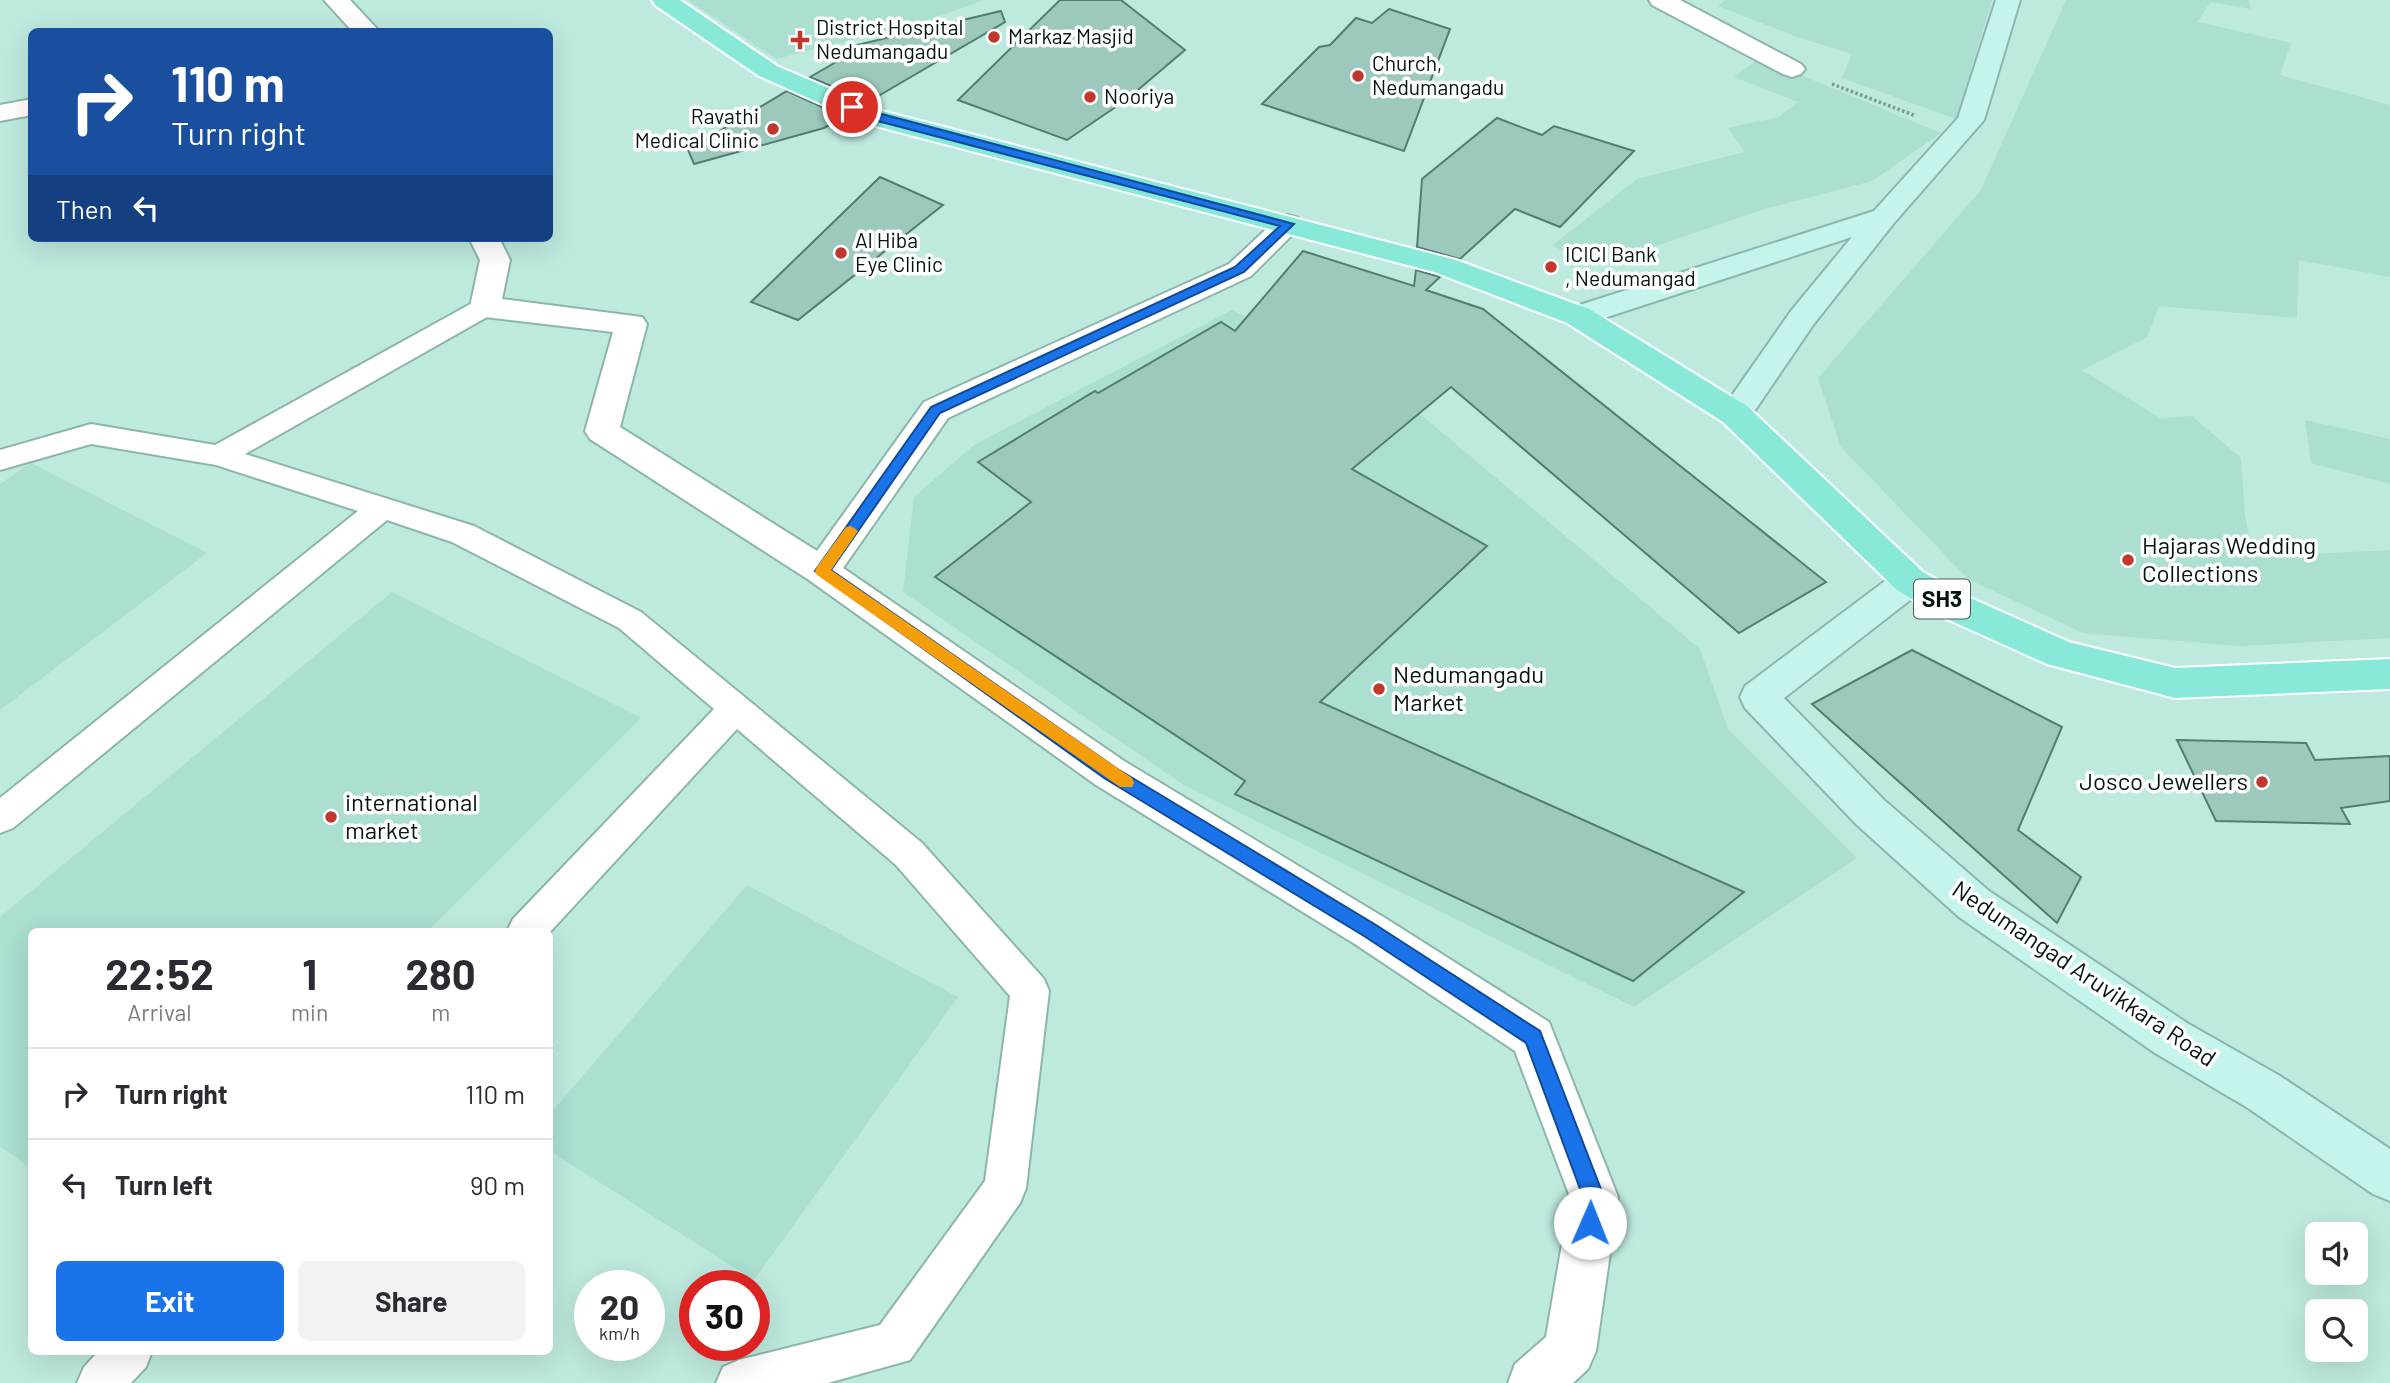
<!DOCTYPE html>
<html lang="en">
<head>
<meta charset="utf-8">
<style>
	body { margin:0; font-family:Barlow,sans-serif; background:#f2f2f3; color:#2b2b33; height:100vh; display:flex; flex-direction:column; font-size:26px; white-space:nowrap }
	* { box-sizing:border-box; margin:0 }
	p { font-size:23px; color:#7c7c81 }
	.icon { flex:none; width:38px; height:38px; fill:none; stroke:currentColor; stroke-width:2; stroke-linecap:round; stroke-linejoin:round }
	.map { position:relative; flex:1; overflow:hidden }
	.drawer { position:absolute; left:28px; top:928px; width:525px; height:427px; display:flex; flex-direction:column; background:#fff; border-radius:10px; box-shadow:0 7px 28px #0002 }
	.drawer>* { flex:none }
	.guide { position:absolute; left:28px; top:28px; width:525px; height:214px; border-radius:10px; box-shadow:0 7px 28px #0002; background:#1a4fa0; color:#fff; overflow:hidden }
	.buttons { position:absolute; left:2305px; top:1222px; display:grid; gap:14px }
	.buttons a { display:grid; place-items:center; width:63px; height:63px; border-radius:10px; background:#fff; box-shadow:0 7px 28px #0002; font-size:35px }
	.speed { position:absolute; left:574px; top:1270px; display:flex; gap:14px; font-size:35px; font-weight:700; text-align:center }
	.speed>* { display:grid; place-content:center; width:91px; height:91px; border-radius:50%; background:#fff; box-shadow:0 7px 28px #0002; line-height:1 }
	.speed small { font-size:18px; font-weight:400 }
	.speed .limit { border:10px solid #d22; background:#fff; color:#111 }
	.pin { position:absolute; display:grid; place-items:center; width:60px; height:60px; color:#fff; margin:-30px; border:4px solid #fff; border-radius:50%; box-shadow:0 2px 7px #0007 }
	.me { position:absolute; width:77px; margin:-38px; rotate:1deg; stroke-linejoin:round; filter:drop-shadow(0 0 5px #0008) }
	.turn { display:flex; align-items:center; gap:24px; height:147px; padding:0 28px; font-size:32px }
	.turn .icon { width:91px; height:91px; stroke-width:2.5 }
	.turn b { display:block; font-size:49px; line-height:60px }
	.then { display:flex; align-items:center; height:66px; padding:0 28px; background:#0003; gap:14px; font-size:26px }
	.eta { display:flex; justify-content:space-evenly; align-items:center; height:119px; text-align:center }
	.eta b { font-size:42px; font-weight:700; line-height:49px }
	.primary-button { display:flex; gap:14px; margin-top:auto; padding:14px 28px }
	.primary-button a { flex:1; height:80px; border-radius:10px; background:#1a73e8; color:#fff; font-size:28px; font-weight:700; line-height:80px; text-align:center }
	.primary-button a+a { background:#f2f2f3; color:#2b2b33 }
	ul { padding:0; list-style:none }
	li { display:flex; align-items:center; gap:21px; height:91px; padding:0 28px; border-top:2px solid #e1e1e2 }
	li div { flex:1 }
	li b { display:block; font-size:26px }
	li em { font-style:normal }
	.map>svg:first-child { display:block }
	.built { fill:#aadfd2 }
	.building { fill:#9dc8be; stroke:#537c72; stroke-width:2 }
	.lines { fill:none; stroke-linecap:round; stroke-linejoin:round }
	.lane-casing { stroke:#8cb6ac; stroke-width:4 }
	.street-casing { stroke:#8cb6ac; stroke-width:4 }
	.secondary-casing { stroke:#8cb6ac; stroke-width:4 }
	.primary-casing { stroke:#fff; stroke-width:4 }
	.path { stroke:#799a92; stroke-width:3.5; stroke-dasharray:2.5 2.5; stroke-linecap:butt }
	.lane { fill:#fff; fill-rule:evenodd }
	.street { fill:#fff; fill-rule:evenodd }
	.secondary { fill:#c4f4ec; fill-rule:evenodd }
	.primary { fill:#89e9d9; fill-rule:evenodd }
	.route { fill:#1a73e8; stroke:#114b97; stroke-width:2 }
	.slow { fill:#f59e0b }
	.poi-dot { fill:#c3362b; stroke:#fff; stroke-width:2.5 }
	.labels { text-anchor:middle; stroke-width:7; stroke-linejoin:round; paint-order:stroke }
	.far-poi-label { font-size:21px; fill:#041410; stroke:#fff; text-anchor:start }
	.shield { fill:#fff; stroke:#4f5a58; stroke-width:2 }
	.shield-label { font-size:23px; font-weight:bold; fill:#041410 }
	.poi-label { font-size:24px; fill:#041410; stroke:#fff; text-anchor:start }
	.street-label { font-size:24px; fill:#041410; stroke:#fff }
</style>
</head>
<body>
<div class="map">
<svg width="2390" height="1383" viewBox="0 0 2390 1383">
	<rect width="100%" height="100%" fill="#bee9df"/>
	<!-- built -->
	<g class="built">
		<polygon points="688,0 984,0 929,20 776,59"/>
		<polygon points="1726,0 1992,0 1956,119 1842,78 1852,54 1800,38 1718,6"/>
		<polygon points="2066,0 2249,0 2251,9 2210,2 2198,22 2291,43 2280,75 2390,105 2390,277 2299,260 2297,318 2159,306 2147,337 2082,370 2160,418 2192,416 2241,458 2245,515 2253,557 2390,550 2390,638 2241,646 2083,633 1968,579 1841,447 1818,378 1981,190"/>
		<polygon points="1760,58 1941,133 1872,181 1765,209 1638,252 1640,262 1583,265 1553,245 1637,179 1745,152 1728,128 1779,117 1798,102 1734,77"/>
		<polygon points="1232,310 1401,398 1700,649 1728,729 1857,858 1634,1007 1185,786 903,592 914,497 974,445"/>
		<polygon points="2305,420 2390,439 2390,484 2311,463"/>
		<polygon points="31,463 207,553 0,710 0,484"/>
		<polygon points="392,592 641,718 428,931 32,931 31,1169 0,1146 0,917"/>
		<polygon points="747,885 958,997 754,1280 550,1151 550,1114"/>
	</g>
	<!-- building -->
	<g class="building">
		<polygon points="1060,0 1121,0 1185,50 1126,100 1067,140 958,100"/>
		<polygon points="1389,9 1450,29 1404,151 1262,104 1319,47 1330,45 1356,18 1372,23"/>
		<polygon points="1001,11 1005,22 868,102 810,77 836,62 827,52"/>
		<polygon points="787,91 844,117 824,128 694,164 688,150"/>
		<polygon points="1497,118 1542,135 1554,126 1634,151 1560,227 1515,209 1460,259 1417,247 1422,179"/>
		<polygon points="880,177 943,205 798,320 751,302"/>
		<polygon points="1303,251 1414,286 1416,270 1440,277 1426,290 1483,309 1826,582 1739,633 1451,387 1352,469 1487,546 1320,702 1744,892 1633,981 1235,794 1245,781 935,577 1031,502 978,462 1095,391 1098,393 1221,322 1235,331"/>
		<polygon points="1912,650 2062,727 2018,830 2081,877 2057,923 1812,704"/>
		<polygon points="2177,740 2306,743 2315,760 2390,756 2390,801 2341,808 2350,824 2216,821"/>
	</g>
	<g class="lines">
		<defs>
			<g id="lane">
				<polygon points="485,299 494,301 498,307 494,313 245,454 474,526 641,612 922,843 1044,979 1049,991 1026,1188 1020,1203 910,1360 828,1383 716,1383 723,1367 739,1360 880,1325 985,1181 1010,996 896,865 737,729 550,932 507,931 513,919 714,709 619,628 452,542 387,520 13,828 0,833 0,798 358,511 216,465 91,444 0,470 0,450 91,424 215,445 476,301"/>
				<polygon points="99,1351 152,1351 146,1367 131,1383 77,1383 84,1367"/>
			</g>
			<g id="street">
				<polygon points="324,0 350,0 380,32 353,32"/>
				<polygon points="1649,0 1680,0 1801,64 1805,69 1801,74 1792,77 1783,74 1652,5"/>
				<polygon points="32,99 32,115 0,121 0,105"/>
				<polygon points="1288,215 1298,218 1303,224 1251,276 948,418 843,568 1124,761 1385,918 1549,1022 1618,1197 1596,1351 1588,1369 1573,1383 1508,1383 1515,1364 1546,1337 1570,1197 1515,1051 1355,944 1096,785 809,580 590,439 585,431 613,332 485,317 474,314 470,307 480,260 469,238 499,238 510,260 502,299 642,317 647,324 620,427 817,551 924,402 1229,264 1278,218"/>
			</g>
			<g id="secondary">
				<polygon points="1996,0 2020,0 1984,120 1894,223 1813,325 1747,422 1735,425 1723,422 1719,414 1791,311 1852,237 1589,323 1578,326 1567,323 1563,316 1567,309 1874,211 1958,118"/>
				<polygon points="1910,568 1923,572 1928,581 1923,590 1784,698 1884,800 1989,891 2187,1023 2280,1076 2390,1149 2390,1201 2373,1194 2248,1108 2155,1053 1959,917 1856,824 1745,708 1740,697 1745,686 1897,572"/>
			</g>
			<polygon id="primary" points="652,0 680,0 777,66 882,111 1456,260 1589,309 1747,406 1923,572 1966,596 2069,642 2175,668 2390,659 2390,689 2175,698 2047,664 1940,616 1897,590 1723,422 1567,323 1434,272 864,123 759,76 655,5"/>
		</defs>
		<!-- lane casing -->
		<use href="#lane" class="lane-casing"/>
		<!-- street casing -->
		<use href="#street" class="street-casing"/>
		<!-- secondary casing -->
		<use href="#secondary" class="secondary-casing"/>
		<!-- primary casing -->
		<use href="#primary" class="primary-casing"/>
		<!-- path -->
		<polyline class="path" points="1832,84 1916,116"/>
		<!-- lane -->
		<use href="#lane" class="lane"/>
		<!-- street -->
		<use href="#street" class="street"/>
		<!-- secondary -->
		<use href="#secondary" class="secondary"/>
		<!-- primary -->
		<use href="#primary" class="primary"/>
	</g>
	<!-- route -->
	<polygon class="route" points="848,105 1294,224 1244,272 940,413 831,570 1116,768 1376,925 1540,1031 1604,1197 1597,1230 1590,1233 1582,1230 1580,1223 1583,1197 1526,1043 1364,936 1104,778 815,571 931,407 1235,267 1280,226 870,119 848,110"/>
	<!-- slow -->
	<polygon class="slow" points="851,526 858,531 831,570 1132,778 1134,783 1132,787 1120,787 817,575 815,571 817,567 846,527"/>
	<!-- markers -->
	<g class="poi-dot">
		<circle cx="994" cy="37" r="7"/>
		<path d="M796.5 29.5h7v7h7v7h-7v7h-7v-7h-7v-7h7z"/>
		<circle cx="1358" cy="76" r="7"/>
		<circle cx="1090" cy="97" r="7"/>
		<circle cx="773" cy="129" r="7"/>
		<circle cx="841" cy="253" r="7"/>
		<circle cx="1551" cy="267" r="7"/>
		<circle cx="2128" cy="560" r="7"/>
		<circle cx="1379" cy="689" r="7"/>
		<circle cx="2262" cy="782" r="7"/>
		<circle cx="331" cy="817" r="7"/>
	</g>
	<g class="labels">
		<!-- far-poi labels -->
		<g class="far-poi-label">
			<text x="816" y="35">District Hospital<tspan x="816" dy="24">Nedumangadu</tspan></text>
			<text x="1008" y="44">Markaz Masjid</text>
			<text x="1372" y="71">Church,<tspan x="1372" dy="24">Nedumangadu</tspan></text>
			<text x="1104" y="104">Nooriya</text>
			<text x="759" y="124" text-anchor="end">Ravathi<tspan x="759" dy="24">Medical Clinic</tspan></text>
			<text x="855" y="248">Al Hiba<tspan x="855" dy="24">Eye Clinic</tspan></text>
			<text x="1565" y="262">ICICI Bank<tspan x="1565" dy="24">, Nedumangad</tspan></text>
		</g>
		<!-- shield labels -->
		<rect class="shield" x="1914" y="579.5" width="56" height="39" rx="5"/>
		<g class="shield-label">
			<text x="1942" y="607">SH3</text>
		</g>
		<!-- poi labels -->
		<g class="poi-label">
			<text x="2142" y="554">Hajaras Wedding<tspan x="2142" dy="28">Collections</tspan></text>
			<text x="1393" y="683">Nedumangadu<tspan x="1393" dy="28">Market</tspan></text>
			<text x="2248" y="790" text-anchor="end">Josco Jewellers</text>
			<text x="345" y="811">international<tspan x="345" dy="28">market</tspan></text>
		</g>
		<!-- street labels -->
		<g class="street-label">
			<text transform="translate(2084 974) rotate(34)" y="8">Nedumangad Aruvikkara Road</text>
		</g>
	</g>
</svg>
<div class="buttons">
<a><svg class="icon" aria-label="sound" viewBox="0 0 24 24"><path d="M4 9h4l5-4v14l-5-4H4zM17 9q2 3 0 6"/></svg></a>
<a><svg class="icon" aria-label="search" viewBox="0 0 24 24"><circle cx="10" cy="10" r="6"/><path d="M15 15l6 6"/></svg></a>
</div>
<div class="speed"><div>20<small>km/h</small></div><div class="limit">30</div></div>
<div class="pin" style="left:852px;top:107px;background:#d93025"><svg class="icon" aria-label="arrive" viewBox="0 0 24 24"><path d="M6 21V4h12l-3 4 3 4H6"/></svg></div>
<svg class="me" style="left:1590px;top:1223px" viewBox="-20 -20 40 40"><circle r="19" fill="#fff"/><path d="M0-13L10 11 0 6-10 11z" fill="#1a73e8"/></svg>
<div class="guide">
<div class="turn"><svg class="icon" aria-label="right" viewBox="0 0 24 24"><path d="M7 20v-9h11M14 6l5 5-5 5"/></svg><div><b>110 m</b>Turn right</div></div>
<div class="then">Then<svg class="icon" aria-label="left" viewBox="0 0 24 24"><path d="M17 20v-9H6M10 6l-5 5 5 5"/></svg></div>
</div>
<section class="drawer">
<div class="eta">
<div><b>22:52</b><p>Arrival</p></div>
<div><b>1</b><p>min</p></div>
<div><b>280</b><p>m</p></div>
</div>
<ul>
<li><svg class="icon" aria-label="right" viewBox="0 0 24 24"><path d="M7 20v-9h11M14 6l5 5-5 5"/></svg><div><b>Turn right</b></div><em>110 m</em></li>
<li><svg class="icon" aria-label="left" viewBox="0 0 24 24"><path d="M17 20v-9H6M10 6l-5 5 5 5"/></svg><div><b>Turn left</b></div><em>90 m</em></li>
</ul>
<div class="primary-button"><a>Exit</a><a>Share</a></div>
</section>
</div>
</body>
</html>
